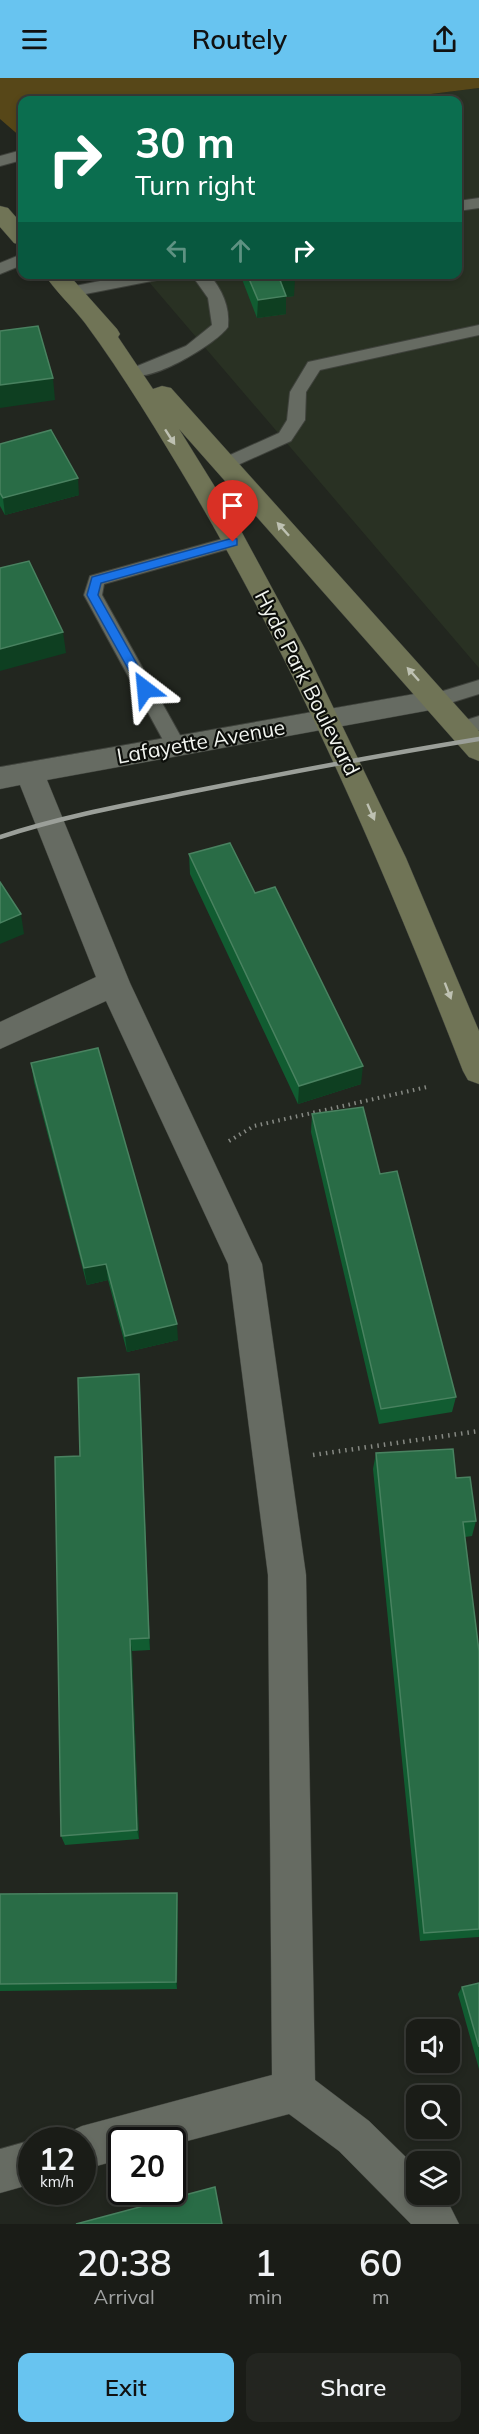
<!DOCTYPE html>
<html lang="en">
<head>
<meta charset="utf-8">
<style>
	body { margin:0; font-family:Mulish,sans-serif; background:#232520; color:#f1f3f6; height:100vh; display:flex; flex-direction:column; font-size:22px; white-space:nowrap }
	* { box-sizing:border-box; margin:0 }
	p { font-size:20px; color:#9fa1a1 }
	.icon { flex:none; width:33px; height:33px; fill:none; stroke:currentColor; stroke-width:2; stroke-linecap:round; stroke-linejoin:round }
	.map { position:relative; height:2146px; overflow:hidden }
	.panel { display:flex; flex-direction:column; background:#1a1c17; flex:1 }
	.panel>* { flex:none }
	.banner { position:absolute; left:18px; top:18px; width:444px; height:183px; border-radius:12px; box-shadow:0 3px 9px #0003,0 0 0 2px #383a36; background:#0b6e4f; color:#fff; overflow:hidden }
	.tools { position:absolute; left:406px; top:1941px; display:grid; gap:12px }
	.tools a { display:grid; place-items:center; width:54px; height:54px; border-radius:12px; background:#1a1c17; box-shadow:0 3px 9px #0003,0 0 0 2px #383a36; font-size:30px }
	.speed { position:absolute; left:18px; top:2049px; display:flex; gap:12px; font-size:30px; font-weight:700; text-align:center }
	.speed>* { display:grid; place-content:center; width:78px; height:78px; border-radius:50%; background:#1a1c17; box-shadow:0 3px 9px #0003,0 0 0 2px #383a36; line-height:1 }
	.speed small { font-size:15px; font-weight:400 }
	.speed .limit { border:3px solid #111; border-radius:9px; background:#fff; color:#111 }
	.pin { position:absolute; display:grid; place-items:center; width:51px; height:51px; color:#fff; margin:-62px -26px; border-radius:50% 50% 50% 0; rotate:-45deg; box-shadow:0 0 6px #0007 }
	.pin .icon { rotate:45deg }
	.me { position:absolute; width:66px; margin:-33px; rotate:331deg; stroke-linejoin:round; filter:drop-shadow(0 0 4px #0008) }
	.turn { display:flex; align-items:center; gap:21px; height:126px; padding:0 18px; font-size:27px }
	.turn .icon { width:78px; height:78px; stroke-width:2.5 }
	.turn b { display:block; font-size:42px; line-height:51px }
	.lanes { display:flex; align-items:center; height:57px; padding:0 18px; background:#0003; justify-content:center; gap:30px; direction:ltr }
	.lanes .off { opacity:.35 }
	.eta { display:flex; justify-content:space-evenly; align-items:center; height:102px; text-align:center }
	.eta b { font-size:36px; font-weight:600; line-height:42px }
	.cta { display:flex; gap:12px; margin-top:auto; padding:12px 18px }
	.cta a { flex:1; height:69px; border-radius:12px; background:#68c4f0; color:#111; font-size:24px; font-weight:600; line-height:69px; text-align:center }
	.cta a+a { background:#232520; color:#f1f3f6 }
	header { display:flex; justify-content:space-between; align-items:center; height:78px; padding:0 18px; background:#68c4f0; color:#111; font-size:27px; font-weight:600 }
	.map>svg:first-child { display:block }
	.built { fill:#293123 }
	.green { fill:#574718 }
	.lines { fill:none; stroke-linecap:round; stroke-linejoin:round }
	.service-casing { stroke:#3f423c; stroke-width:2 }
	.minor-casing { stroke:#3f423c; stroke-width:1 }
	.secondary-casing { stroke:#3f423c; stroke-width:1 }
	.path-far1 { stroke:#868983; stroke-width:4; stroke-dasharray:1.5 4.5; stroke-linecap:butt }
	.path { stroke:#868983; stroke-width:4.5; stroke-dasharray:1.5 5; stroke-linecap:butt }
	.service { fill:#666b62; fill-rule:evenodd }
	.minor { fill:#666b62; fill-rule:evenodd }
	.secondary { fill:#707456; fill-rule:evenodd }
	.rail { stroke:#9b9f99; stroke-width:4.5 }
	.wall { fill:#115c31 }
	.shaded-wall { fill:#0e3f21 }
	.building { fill:#296c46; stroke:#498260; stroke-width:1.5 }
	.oneway { fill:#bec1b2 }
	.route { fill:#1a73e8; stroke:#114b97; stroke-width:1.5 }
	.labels { text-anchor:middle; stroke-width:4.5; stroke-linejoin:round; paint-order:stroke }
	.street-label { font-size:21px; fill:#f2f5f0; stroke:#0d0f0b }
</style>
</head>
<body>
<header><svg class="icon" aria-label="menu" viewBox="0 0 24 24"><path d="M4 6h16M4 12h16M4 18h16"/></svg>Routely<svg class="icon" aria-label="share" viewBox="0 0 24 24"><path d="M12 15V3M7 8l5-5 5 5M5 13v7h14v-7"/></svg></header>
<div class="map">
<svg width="479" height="2146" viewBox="0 0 479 2146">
	<rect width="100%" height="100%" fill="#22261f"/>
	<!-- built -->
	<polygon class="built" points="479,10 479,590 143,197 458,196 458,22 383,22"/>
	<!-- green -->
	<polygon class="green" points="0,0 479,0 479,10 383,22 22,22 22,60 0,41"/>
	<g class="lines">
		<defs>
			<g id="service">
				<polygon points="22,72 22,82 0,88 0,78"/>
				<polygon points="479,120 479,130 458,133 458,123"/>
				<polygon points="22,176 22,187 0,196 0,185"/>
				<polygon points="135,196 170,196 162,201 70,219 62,214 70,209"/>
				<path d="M191 196H209C222 212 230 228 228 249 216 266 155 302 135 297L133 293 135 289 186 268 212 247 208 220Z"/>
				<polygon points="479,247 479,257 320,292 306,314 305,342 291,363 231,390 225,392 216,386 219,382 279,355 287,342 290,314 308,284"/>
				<polygon points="233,458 242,464 239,468 104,506 102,517 186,668 183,673 176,675 169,673 84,517 90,498"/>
				<polygon points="479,602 479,616 437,629 430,627 427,622 430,617"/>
				<polygon points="479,638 479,652 461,658 454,656 451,651 454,646"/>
			</g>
			<g id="minor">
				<polygon points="437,612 447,615 451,622 447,629 47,702 130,905 262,1186 306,1497 315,2002 369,2043 417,2090 417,2116 444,2116 459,2146 411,2146 339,2073 289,2036 172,2067 172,2062 122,2062 122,2081 82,2092 82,2062 63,2062 67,2055 82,2048 272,1997 268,1497 228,1186 106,923 0,971 0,944 96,899 20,707 0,711 0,689"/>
				<polygon points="32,2062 32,2106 0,2115 0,2071"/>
			</g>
			<g id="secondary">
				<polygon points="0,128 8,130 22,146 22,167 14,165 0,149"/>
				<path d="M44 196H68L117 251 120 256 118 259 153 311 162 308 171 310 479 653V683L469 679 179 351 233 438 306 573 406 780 479 953V1006L468 1002 463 993C386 795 301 597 193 413 159 356 124 298 85 245 72 228 56 214 44 196Z"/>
			</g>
		</defs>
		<!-- service casing -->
		<use href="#service" class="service-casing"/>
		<!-- minor casing -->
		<use href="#minor" class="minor-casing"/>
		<!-- secondary casing -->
		<use href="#secondary" class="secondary-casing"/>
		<!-- path-far1 -->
		<polyline class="path-far1" points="229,1063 254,1048 427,1009"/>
		<!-- path -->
		<polyline class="path" points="313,1377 479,1353"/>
		<!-- service -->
		<use href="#service" class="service"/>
		<!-- minor -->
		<use href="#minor" class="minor"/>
		<!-- secondary -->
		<use href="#secondary" class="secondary"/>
		<!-- rail -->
		<path class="rail" d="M0 759C67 737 136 725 205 711 296 693 387 676 479 661"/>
	</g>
	<!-- wall -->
	<g class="wall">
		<polygon points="240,196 293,196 294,218 286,219 286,236 257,240"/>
		<polygon points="0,366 79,417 5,437 0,428"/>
		<polygon points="189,776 255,815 361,1006 298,1026 190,796"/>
		<polygon points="31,985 178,1262 127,1274 108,1202 87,1207 34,1004"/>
		<polygon points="312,1036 380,1096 456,1319 452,1334 379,1346 311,1054"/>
		<polygon points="140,1312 150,1572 132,1573 139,1761 65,1767 61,1758 80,1378"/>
		<polygon points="376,1375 456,1400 476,1443 472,1458 465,1459 479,1573 479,1859 420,1863 373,1391"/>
		<polygon points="177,1815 178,1823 177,1911 0,1913 0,1816"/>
		<polygon points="479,1905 479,1991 458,1916 462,1909"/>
	</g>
	<!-- shaded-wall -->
	<g class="shaded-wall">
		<polygon points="295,200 294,218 286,219 286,236 257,240 258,222 280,202"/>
		<polygon points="53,300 55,322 0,330 0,307"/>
		<polygon points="78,400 79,417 5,437 3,420"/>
		<polygon points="63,554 66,575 0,593 0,571"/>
		<polygon points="21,836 24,856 0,866 0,845"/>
		<polygon points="363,988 361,1006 298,1026 299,1008"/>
		<polygon points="106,1186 108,1202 87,1207 84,1190"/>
		<polygon points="177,1246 178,1262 127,1274 125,1258"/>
		<polygon points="139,1296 140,1312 150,1572 149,1560"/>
		<polygon points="130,1561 132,1573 139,1761 137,1752"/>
		<polygon points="177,1815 178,1823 177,1911 176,1904"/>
	</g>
	<!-- building -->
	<g class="building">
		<polygon points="247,196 293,196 295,200 280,202 286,218 258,222"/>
		<polygon points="38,248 53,300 0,307 0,253"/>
		<polygon points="51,352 78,400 3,420 0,415 0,366"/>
		<polygon points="29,483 63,554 0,571 0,490"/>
		<polygon points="230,765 255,815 275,809 363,988 299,1008 189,776"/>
		<polygon points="0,804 21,836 0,845"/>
		<polygon points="98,970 177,1246 125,1258 106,1186 84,1190 31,985"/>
		<polygon points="363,1029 380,1096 397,1093 456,1319 381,1331 312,1036"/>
		<polygon points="139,1296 149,1560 130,1561 137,1752 61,1758 55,1379 80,1378 78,1300"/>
		<polygon points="453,1371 456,1400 470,1399 476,1443 463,1444 479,1573 479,1851 424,1855 376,1375"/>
		<polygon points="177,1815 176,1904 0,1906 0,1816"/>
		<polygon points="479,1905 479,1969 462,1909"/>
		<polygon points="215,2109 222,2146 76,2146"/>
	</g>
	<!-- one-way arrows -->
	<defs><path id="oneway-solid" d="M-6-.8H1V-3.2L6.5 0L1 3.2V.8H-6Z" transform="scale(1.5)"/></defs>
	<g class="oneway">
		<use href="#oneway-solid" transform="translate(170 359) rotate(57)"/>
		<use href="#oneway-solid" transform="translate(283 451) rotate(-132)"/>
		<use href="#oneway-solid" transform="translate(413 596) rotate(-132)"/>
		<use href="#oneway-solid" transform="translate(371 734) rotate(66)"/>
		<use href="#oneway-solid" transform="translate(448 913) rotate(69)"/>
	</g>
	<!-- route -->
	<polygon class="route" points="233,460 237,461 237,467 101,505 98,517 151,611 149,614 141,614 87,517 92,499"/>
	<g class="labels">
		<!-- street labels -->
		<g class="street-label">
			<text transform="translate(307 605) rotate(63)" y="7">Hyde Park Boulevard</text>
			<text transform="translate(201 664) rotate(-10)" y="7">Lafayette Avenue</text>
		</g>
	</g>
</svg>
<div class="tools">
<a><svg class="icon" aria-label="sound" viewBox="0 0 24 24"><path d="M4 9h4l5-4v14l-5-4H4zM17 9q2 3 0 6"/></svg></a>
<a><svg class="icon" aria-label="search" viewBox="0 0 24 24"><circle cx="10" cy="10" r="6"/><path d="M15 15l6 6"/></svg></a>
<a><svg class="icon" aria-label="layers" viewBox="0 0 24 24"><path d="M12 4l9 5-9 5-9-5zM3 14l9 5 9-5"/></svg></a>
</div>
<div class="speed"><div>12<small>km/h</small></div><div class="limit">20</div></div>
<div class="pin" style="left:233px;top:464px;background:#d93025"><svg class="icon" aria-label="arrive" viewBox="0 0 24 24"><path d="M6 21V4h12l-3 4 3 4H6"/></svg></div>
<svg class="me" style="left:145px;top:611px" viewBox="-20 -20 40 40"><path d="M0-17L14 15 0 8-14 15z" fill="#1a73e8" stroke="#fff" stroke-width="4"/></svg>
<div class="banner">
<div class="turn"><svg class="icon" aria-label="right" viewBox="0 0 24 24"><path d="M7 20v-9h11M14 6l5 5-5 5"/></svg><div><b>30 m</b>Turn right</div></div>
<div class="lanes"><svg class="icon off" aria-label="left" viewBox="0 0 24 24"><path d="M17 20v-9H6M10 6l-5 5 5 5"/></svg><svg class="icon off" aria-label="ahead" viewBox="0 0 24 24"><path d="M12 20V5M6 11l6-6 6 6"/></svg><svg class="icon" aria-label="right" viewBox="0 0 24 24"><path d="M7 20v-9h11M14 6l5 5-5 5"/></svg></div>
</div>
</div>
<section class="panel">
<div class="eta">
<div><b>20:38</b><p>Arrival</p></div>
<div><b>1</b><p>min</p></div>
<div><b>60</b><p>m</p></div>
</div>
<div class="cta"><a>Exit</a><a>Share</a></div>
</section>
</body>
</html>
